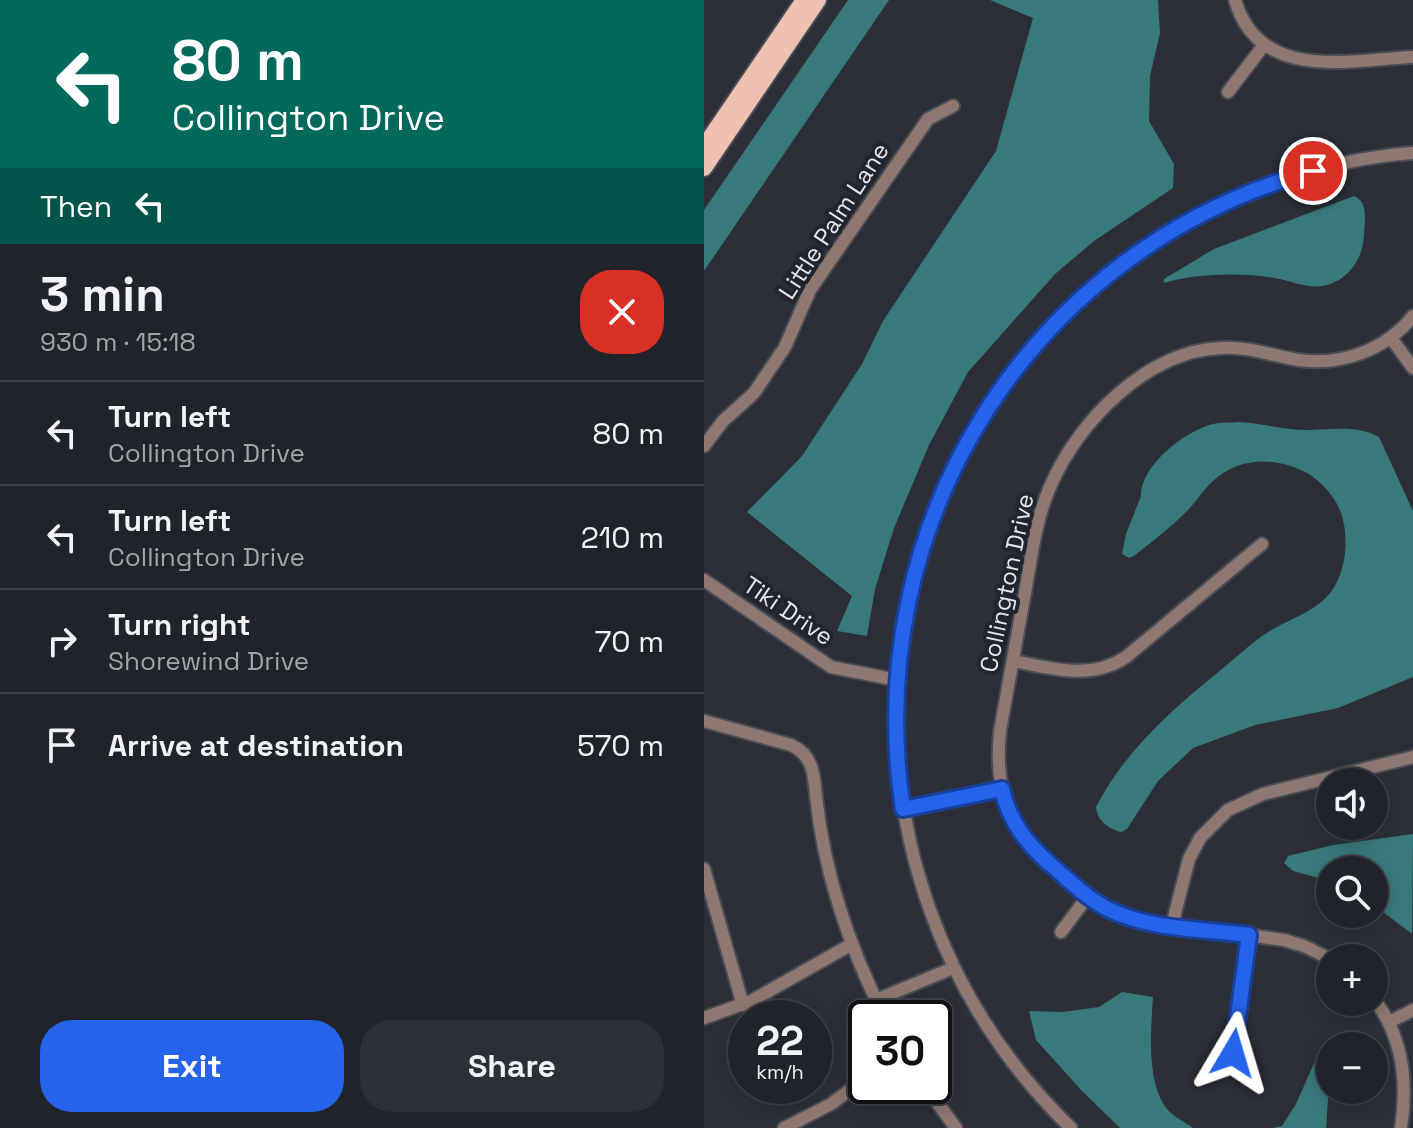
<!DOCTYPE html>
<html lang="en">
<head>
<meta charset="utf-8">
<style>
	body { margin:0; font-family:"Space Grotesk",sans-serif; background:#2d2f36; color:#f1f3f6; height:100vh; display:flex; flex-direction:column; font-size:30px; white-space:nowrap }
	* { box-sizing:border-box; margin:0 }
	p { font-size:26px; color:#a2a4a8 }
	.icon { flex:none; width:44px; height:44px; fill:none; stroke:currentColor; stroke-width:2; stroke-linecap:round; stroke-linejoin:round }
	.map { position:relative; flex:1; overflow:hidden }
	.drawer { display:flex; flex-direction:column; background:#21232a; width:704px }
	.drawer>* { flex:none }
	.hud { background:#00695c; color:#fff; overflow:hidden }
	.controls { position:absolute; left:612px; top:768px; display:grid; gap:16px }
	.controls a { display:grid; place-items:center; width:72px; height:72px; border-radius:50%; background:#21232a; box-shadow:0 4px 20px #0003,0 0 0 2px #3e4047; font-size:40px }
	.speed { position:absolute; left:24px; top:1000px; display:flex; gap:16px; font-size:40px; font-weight:700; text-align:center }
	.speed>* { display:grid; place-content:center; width:104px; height:104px; border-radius:50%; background:#21232a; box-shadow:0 4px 20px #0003,0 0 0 2px #3e4047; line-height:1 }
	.speed small { font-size:20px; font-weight:400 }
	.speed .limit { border:4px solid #111; border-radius:12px; background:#fff; color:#111 }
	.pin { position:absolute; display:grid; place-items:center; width:68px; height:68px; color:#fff; margin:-34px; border:4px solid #fff; border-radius:50%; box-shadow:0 2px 8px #0007 }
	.me { position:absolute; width:88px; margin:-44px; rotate:7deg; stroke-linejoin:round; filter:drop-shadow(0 0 6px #0008) }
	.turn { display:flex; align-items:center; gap:28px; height:168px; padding:0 40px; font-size:36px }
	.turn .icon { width:104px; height:104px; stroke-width:2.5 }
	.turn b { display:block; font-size:56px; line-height:68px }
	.then { display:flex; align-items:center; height:76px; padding:0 40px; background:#0003; gap:16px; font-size:30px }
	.round { display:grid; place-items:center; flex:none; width:84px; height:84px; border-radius:32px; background:#2d2f36 }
	.overview { display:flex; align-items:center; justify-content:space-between; height:136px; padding:0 40px }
	h1 { font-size:48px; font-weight:800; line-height:60px }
	.action { display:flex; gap:16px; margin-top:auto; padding:16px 40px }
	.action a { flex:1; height:92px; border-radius:32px; background:#2563eb; color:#fff; font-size:32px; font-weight:800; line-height:92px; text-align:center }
	.action a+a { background:#2d2f36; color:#f1f3f6 }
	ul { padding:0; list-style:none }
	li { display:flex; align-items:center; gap:24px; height:104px; padding:0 40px; border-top:2px solid #3e4047 }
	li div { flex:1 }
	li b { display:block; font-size:30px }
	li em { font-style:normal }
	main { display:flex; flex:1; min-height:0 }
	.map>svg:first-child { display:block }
	.water { fill:#38797c }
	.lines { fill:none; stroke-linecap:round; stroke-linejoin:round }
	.minor-casing { stroke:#4a4c55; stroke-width:16 }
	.major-casing { stroke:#4a4c55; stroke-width:20 }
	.minor { stroke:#8f7871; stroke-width:12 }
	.major { stroke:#efc1b3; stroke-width:16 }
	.route-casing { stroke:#184099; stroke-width:20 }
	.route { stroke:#2563eb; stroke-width:14 }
	.labels { text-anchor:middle; stroke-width:8; stroke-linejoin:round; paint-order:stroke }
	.street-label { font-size:24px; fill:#e6e7ee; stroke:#22252e }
</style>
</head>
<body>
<main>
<section class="drawer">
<div class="hud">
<div class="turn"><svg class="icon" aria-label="left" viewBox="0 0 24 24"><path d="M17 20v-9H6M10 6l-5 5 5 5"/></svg><div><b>80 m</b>Collington Drive</div></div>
<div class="then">Then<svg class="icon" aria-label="left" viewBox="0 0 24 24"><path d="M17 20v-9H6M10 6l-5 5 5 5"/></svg></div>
</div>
<div class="overview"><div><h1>3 min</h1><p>930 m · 15:18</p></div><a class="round" style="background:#d93025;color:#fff"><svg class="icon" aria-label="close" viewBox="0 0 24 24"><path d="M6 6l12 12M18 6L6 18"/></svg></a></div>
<ul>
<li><svg class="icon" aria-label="left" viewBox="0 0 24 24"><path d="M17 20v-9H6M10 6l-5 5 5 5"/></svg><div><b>Turn left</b><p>Collington Drive</p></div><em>80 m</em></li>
<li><svg class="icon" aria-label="left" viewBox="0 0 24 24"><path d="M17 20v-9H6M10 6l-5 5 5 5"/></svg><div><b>Turn left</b><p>Collington Drive</p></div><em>210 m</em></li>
<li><svg class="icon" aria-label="right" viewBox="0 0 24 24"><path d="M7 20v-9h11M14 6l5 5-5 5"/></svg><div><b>Turn right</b><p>Shorewind Drive</p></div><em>70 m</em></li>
<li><svg class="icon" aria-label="arrive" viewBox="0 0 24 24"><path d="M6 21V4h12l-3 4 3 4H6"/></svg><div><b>Arrive at destination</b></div><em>570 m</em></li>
</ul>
<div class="action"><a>Exit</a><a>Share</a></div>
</section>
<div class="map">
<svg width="709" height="1128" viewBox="0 0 709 1128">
	<rect width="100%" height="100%" fill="#2c2f38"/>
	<!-- water -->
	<g class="water">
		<polygon points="144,0 185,0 0,271 0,210"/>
		<polygon points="286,0 454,0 456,33 446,76 445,121 470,164 469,188 390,241 351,274 264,372 225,445 190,528 171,589 163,636 133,631 148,596 43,512 98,456 158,364 179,321 292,151 329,18"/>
		<path d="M650 196C664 201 661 220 660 233 660 258 644 282 618 286 603 288 589 282 576 279 543 272 491 273 460 283V279L510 249Z"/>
		<path d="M535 422C553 423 569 427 586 429 616 433 647 422 675 437L709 511V677L634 708 551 725 489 748 454 781 423 829 417 832C405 829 393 821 392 807 422 749 469 709 518 669 534 656 549 641 566 631 587 618 611 612 627 592 642 572 645 540 638 516 633 498 616 479 599 471 569 457 535 457 509 481 498 491 491 504 481 513 465 529 447 542 430 556L425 558 418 554 422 534 437 496C437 465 481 431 509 424 517 422 527 423 535 422Z"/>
		<polygon points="709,834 708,934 670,905 670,870 626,870 626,881 589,871 580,863 584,856 629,845"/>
		<path d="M418 992 449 997C447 1029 442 1083 463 1109 469 1117 482 1122 489 1128H416L378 1091 332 1040 325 1011 359 1012 395 1007Z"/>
		<polygon points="611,1061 626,1072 622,1128 569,1128 578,1126 592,1104"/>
	</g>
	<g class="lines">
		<defs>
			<g id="minor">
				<path d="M531 0C555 82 644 60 709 57"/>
				<polyline points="524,92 560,45"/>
				<polyline points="687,338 709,368"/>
				<polyline points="0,446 19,421 50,393 81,347 106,290 224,119 249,106"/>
				<polyline points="0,580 127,667 193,680"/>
				<path d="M309 661C348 668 386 681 422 657L558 544"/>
				<path d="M0 721 87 745C109 755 110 774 112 796 120 873 146 949 181 1018"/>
				<polyline points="199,809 298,789"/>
				<polyline points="0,869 39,1005"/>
				<polyline points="468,925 485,859 496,838 524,810 559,794 709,757"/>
				<polyline points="357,932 384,896"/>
				<path d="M626 959 600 946 580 940 440 921C408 913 385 898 360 876 309 831 289 801 296 731 305 683 313 635 322 587 328 553 332 519 346 487 374 421 443 351 517 348 544 346 569 356 595 360 637 366 682 350 709 316"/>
				<path d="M670 999C699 1037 704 1082 697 1128"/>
				<polyline points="172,1000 249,968"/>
				<polyline points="0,1018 47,1001 148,944"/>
				<polyline points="685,1022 709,1010"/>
				<polyline points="529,1053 545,935"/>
				<polyline points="221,1086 252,1128"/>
				<polyline points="80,1128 127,1104 162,1078"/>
				<path d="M367 1128C106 875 142 445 447 245 524 193 616 160 709 153"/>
			</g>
			<g id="major">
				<polyline points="0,147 100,0"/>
				<polyline points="0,168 114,0"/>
			</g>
		</defs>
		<!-- minor casing -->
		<use href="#minor" class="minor-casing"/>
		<!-- major casing -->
		<use href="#major" class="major-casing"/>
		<!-- minor -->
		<use href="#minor" class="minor"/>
		<!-- major -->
		<use href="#major" class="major"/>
	</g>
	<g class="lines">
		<defs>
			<path id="route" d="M529 1053 545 935C500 929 447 930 406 910 383 899 366 881 347 865 323 844 305 821 298 789L199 809C155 522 328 248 609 171"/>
		</defs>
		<!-- route casing -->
		<use href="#route" class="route-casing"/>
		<!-- route -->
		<use href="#route" class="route"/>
	</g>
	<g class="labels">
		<!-- street labels -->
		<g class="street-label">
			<text transform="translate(130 221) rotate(-57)" y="8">Little Palm Lane</text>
			<text transform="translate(303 583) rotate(-78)" y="8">Collington Drive</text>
			<text transform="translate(84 611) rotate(34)" y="8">Tiki Drive</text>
		</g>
	</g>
</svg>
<div class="controls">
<a><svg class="icon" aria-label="sound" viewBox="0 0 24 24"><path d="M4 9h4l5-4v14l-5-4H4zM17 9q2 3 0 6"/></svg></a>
<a><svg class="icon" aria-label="search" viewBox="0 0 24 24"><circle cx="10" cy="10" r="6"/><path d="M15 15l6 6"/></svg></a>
<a>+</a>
<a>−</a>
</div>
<div class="speed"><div>22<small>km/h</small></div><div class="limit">30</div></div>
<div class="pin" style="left:609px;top:171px;background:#d93025"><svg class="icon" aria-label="arrive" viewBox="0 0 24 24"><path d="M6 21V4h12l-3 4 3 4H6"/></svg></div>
<svg class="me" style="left:529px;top:1053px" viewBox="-20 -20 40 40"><path d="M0-17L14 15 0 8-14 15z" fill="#2563eb" stroke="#fff" stroke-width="4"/></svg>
</div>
</main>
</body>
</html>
